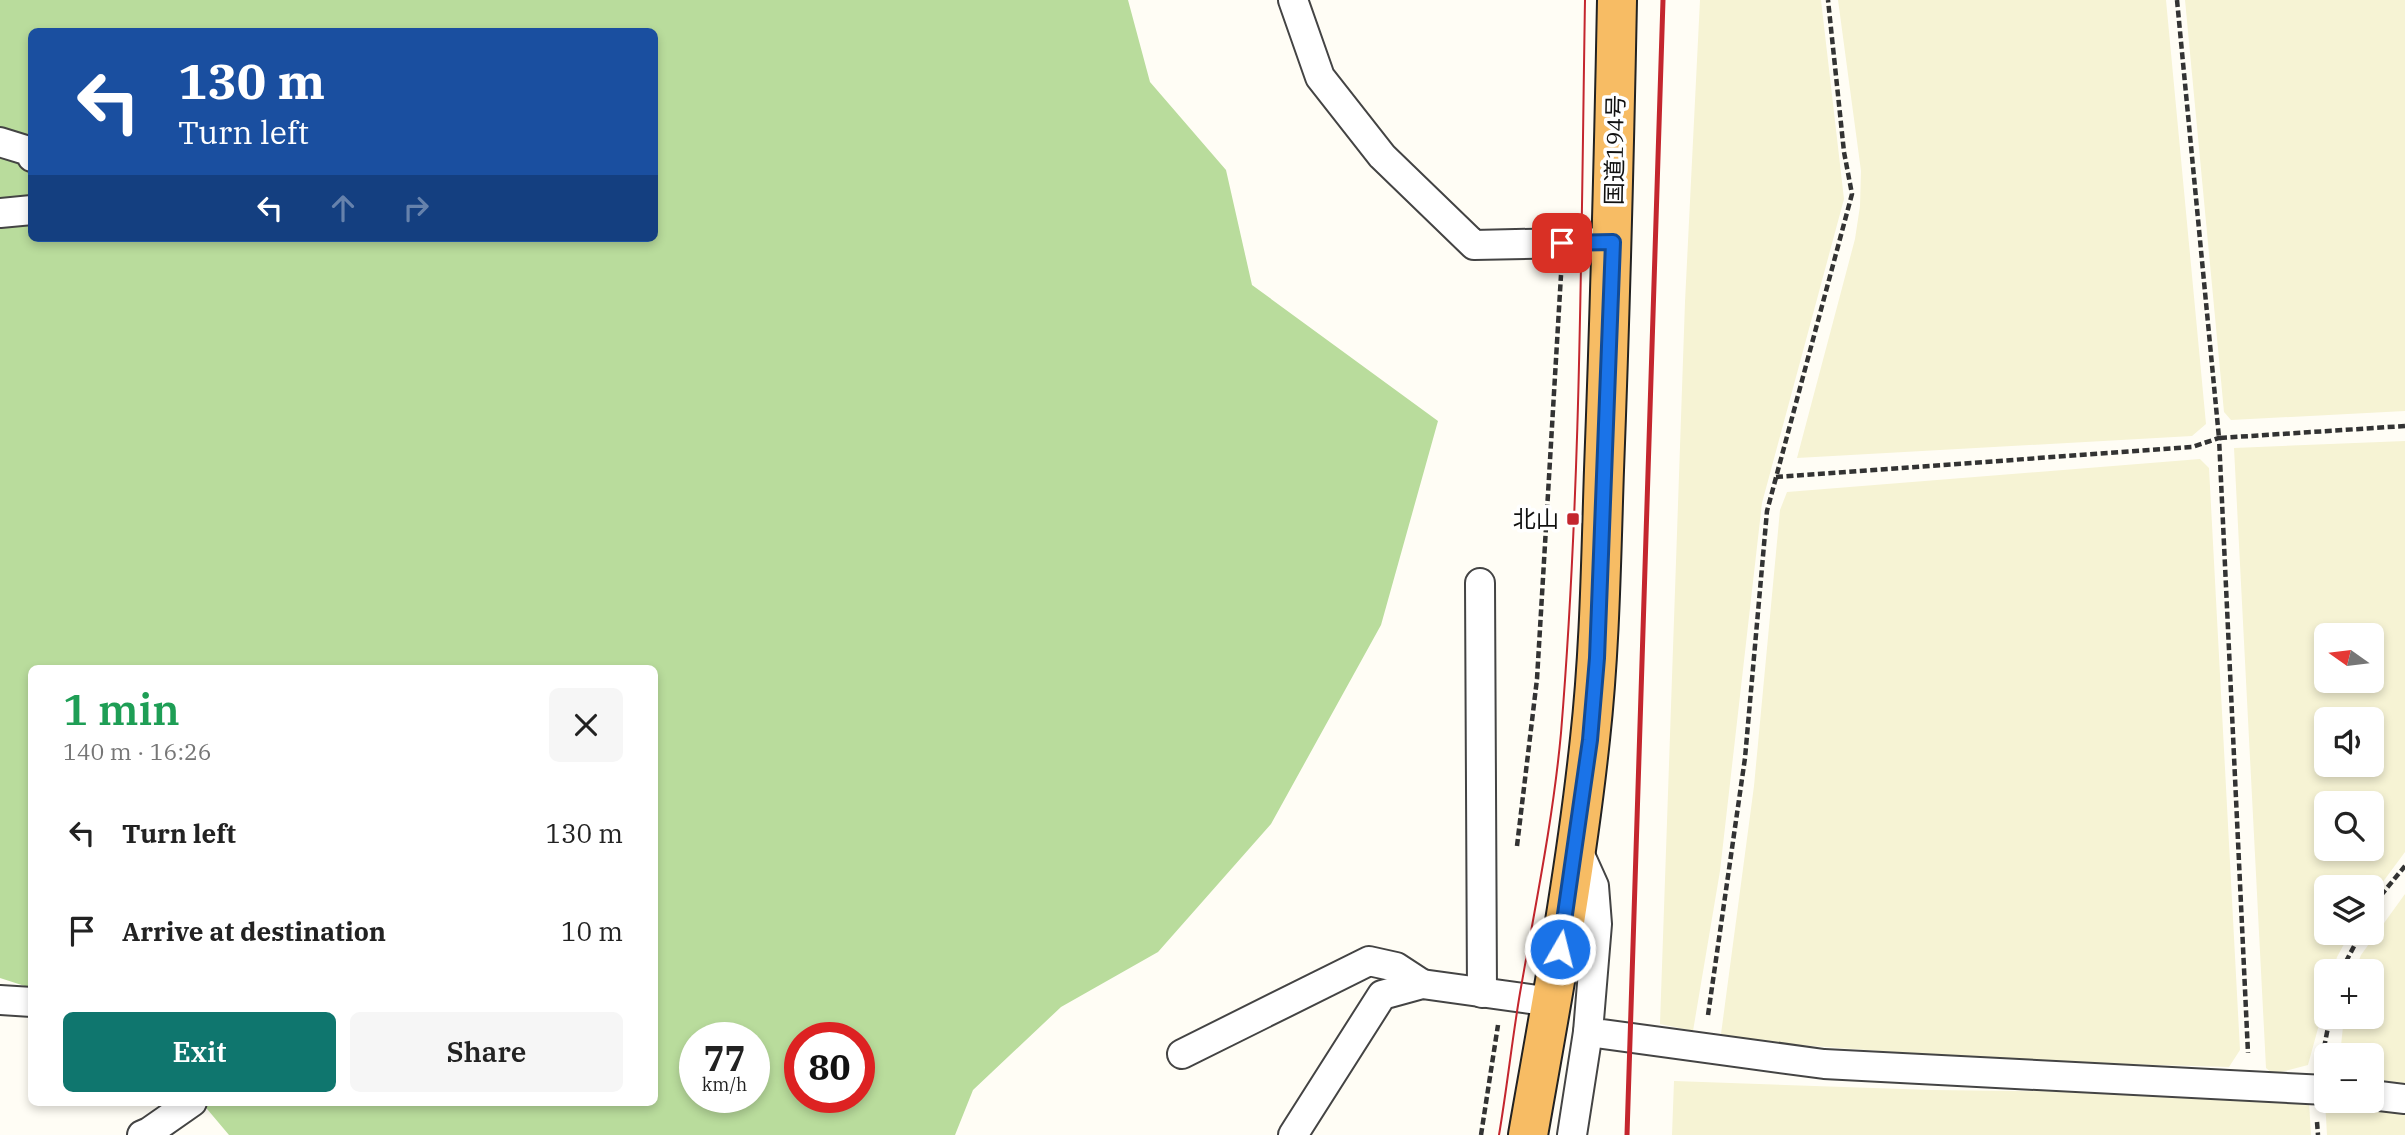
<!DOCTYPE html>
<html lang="en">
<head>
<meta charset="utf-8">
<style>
	body { margin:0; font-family:"IBM Plex Serif","Noto Sans JP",serif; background:#f6f6f6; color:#222; height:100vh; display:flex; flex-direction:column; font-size:26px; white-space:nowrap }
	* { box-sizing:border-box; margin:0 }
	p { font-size:23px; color:#767676 }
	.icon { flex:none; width:38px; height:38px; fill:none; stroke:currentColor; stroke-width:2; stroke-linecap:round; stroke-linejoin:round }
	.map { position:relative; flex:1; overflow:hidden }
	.drawer { position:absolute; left:28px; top:665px; width:630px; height:441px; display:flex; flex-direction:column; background:#fff; border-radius:10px; box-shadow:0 4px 10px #0003 }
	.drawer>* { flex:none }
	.banner { position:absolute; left:28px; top:28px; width:630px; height:214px; border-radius:10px; box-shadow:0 4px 10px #0003; background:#1a4fa0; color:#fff; overflow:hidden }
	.needle { width:46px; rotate:284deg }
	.buttons { position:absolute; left:2314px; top:623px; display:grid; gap:14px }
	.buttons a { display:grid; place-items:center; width:70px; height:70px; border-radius:10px; background:#fff; box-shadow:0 4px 10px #0003; font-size:35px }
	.speed { position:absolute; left:679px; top:1022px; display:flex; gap:14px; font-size:35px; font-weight:700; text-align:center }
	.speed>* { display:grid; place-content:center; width:91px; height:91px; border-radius:50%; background:#fff; box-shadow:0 4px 10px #0003; line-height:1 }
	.speed small { font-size:18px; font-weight:400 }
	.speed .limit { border:10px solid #d22; background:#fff; color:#111 }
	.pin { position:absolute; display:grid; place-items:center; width:60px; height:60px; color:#fff; margin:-30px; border-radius:14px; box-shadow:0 4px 10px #0006 }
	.me { position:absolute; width:77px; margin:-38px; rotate:8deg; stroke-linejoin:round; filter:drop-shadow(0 0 5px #0008) }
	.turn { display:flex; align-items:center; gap:24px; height:147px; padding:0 35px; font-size:32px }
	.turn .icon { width:91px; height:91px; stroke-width:2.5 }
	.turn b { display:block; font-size:49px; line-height:60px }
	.lanes { display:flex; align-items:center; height:66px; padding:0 35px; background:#0003; justify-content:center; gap:35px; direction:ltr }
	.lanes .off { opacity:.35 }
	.round { display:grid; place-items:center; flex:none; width:74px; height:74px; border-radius:10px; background:#f6f6f6 }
	.overview { display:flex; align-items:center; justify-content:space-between; height:119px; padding:0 35px }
	h1 { font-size:42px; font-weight:600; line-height:52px; color:#1e9e55 }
	.primary-button { display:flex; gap:14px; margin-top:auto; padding:14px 35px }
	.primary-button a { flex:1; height:80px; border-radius:10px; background:#0f766e; color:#fff; font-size:28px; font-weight:600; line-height:80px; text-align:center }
	.primary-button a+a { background:#f6f6f6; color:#222 }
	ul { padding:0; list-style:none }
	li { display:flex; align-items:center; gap:21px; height:98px; padding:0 35px }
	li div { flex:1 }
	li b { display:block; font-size:26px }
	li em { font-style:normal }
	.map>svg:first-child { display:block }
	.farmland { fill:#f6f3d4; fill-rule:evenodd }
	.forest { fill:#b9dc9c; fill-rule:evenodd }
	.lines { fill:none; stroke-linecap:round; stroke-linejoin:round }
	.minor-casing { stroke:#444; stroke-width:32 }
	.trunk-casing { stroke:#222; stroke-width:42 }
	.path { stroke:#333; stroke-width:4.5; stroke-dasharray:7 3.5; stroke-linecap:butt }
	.minor { stroke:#fff; stroke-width:28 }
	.trunk { stroke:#f7bc64; stroke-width:38 }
	.tram { stroke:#c4262e; stroke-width:2 }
	.rail { stroke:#c4262e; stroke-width:5 }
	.route-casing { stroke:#114b97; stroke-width:18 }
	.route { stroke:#1a73e8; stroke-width:12 }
	.poi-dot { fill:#c4262e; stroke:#fff; stroke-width:2.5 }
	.labels { text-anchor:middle; stroke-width:7; stroke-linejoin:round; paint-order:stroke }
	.street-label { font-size:23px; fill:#111; stroke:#fff }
	.poi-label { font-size:23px; fill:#111; stroke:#fff; text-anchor:end }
</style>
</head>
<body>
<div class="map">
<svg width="2405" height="1135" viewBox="0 0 2405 1135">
	<rect width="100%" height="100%" fill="#fffdf5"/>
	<!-- farmland -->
	<g class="farmland">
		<polygon points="1700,0 1821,0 1844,199 1762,503 1720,871 1693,1031 1660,1024 1685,302"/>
		<polygon points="1838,0 2166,0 2206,424 2192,436 1797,458 1855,239 1860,206 1861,171"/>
		<polygon points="2185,0 2405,0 2405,411 2231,420 2224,412"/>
		<path d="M2405 441V852L2371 898V887H2326V933H2350L2337 957 2333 971H2326V999L2308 1065 2273 1074 2266 1068 2234 448ZM2326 635H2371V681H2326ZM2326 719H2371V765H2326ZM2326 803H2371V849H2326Z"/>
		<polygon points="2200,459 2209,468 2240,1050 2229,1067 2017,1061 1743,1041 1721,1034 1754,786 1780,510 1787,492"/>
		<polygon points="2405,894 2405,1089 2371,1086 2371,1055 2340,1055 2344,1017 2371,1017 2371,971 2355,971 2361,955"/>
		<polygon points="1674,1081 1932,1090 2200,1093 2309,1102 2311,1135 1672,1135"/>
		<polygon points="2325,1101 2405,1112 2405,1135 2327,1135"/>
	</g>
	<!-- forest -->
	<path class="forest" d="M0 0H1128L1150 82 1226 170 1252 285 1438 421 1381 625 1271 824 1158 952 1061 1007 973 1090 955 1135H229L202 1103 654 1102V668H32L31 988 0 978ZM32 32H654V238H32ZM695 1038H754V1097H695ZM800 1038H859V1097H800Z"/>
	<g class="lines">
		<defs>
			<g id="minor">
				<polyline points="1293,0 1320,77 1382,156 1474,245 1613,242"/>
				<polyline points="0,142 29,151 32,157"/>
				<polyline points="0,213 32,210"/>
				<polyline points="1480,583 1482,993"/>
				<polyline points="1576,846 1594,886 1597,924 1588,1032 1824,1064 2326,1090"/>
				<polyline points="0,1000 32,1002"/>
				<polyline points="1182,1054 1369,961 1396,967 1422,984"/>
				<polyline points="2371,1095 2405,1099"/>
				<polyline points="142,1135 149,1132 192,1102"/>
				<polyline points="1293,1135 1382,995 1422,984 1552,1002"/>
				<polyline points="1572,1135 1588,1032"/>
			</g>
			<path id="trunk" d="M1528 1135C1551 1004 1576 871 1590 739 1600 649 1601 559 1604 470 1610 313 1614 157 1617 0"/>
		</defs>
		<!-- minor casing -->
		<use href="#minor" class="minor-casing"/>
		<!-- trunk casing -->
		<use href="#trunk" class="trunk-casing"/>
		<!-- path -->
		<g class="path">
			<polyline points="2177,0 2219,438 2405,426"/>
			<polyline points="1776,477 2192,447 2219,438 2248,1053"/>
			<polyline points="1517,846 1537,679 1561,275"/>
			<polyline points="2371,914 2382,894 2405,866"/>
			<polyline points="2341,971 2361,933"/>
			<polyline points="1708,1015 1745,758 1767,511 1852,194 1844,152 1828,0"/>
			<polyline points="2322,1058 2330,1017"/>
			<polyline points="2317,1122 2318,1135"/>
			<polyline points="1481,1135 1498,1025"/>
		</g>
		<!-- minor -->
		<use href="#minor" class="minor"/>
		<!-- trunk -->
		<use href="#trunk" class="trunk"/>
		<!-- tram -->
		<path class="tram" d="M1499 1135C1507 1088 1512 1040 1520 993 1535 907 1553 820 1561 733 1581 489 1581 244 1585 0"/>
		<!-- rail -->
		<polyline class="rail" points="1627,1135 1663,0"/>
	</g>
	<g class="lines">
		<defs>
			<polyline id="route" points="1560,949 1590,740 1597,658 1613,242 1562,243"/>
		</defs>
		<!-- route casing -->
		<use href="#route" class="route-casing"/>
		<!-- route -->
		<use href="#route" class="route"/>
	</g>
	<!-- markers -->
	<rect class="poi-dot" x="1566" y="512" width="14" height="14" rx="3.5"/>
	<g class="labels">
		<!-- street labels -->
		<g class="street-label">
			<text transform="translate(1615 150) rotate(-89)" y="8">国道194号</text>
		</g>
		<!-- poi labels -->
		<g class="poi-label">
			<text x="1559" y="527">北山</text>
		</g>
	</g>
</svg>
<div class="buttons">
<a><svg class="needle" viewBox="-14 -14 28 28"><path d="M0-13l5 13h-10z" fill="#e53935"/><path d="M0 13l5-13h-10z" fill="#767676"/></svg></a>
<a><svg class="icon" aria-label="sound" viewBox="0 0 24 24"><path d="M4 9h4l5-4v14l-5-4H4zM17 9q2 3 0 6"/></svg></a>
<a><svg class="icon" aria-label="search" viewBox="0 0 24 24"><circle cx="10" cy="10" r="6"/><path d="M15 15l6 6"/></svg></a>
<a><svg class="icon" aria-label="layers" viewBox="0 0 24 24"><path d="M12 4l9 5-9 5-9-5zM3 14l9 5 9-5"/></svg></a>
<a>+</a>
<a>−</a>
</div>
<div class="speed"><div>77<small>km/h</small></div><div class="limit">80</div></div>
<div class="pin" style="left:1562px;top:243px;background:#d93025"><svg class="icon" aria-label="arrive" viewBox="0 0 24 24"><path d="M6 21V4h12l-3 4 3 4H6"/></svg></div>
<svg class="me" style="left:1560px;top:949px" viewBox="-20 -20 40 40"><circle r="17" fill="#1a73e8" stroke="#fff" stroke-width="3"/><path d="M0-11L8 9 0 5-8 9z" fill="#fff"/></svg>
<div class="banner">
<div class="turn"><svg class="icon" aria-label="left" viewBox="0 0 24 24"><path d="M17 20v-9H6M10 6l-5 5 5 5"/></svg><div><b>130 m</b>Turn left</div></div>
<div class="lanes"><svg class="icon" aria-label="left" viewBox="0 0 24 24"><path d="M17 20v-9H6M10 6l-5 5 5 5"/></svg><svg class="icon off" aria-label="ahead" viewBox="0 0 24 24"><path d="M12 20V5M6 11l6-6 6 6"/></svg><svg class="icon off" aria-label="right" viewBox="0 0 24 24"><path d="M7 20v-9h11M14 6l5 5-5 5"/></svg></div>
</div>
<section class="drawer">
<div class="overview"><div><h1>1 min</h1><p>140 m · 16:26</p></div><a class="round"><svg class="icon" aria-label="close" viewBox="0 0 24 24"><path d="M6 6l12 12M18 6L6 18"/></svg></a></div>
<ul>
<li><svg class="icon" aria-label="left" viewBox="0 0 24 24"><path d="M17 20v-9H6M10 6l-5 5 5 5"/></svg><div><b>Turn left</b></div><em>130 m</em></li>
<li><svg class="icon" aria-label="arrive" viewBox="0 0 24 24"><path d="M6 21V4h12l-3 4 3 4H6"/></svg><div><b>Arrive at destination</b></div><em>10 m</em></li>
</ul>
<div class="primary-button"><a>Exit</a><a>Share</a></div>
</section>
</div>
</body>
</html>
